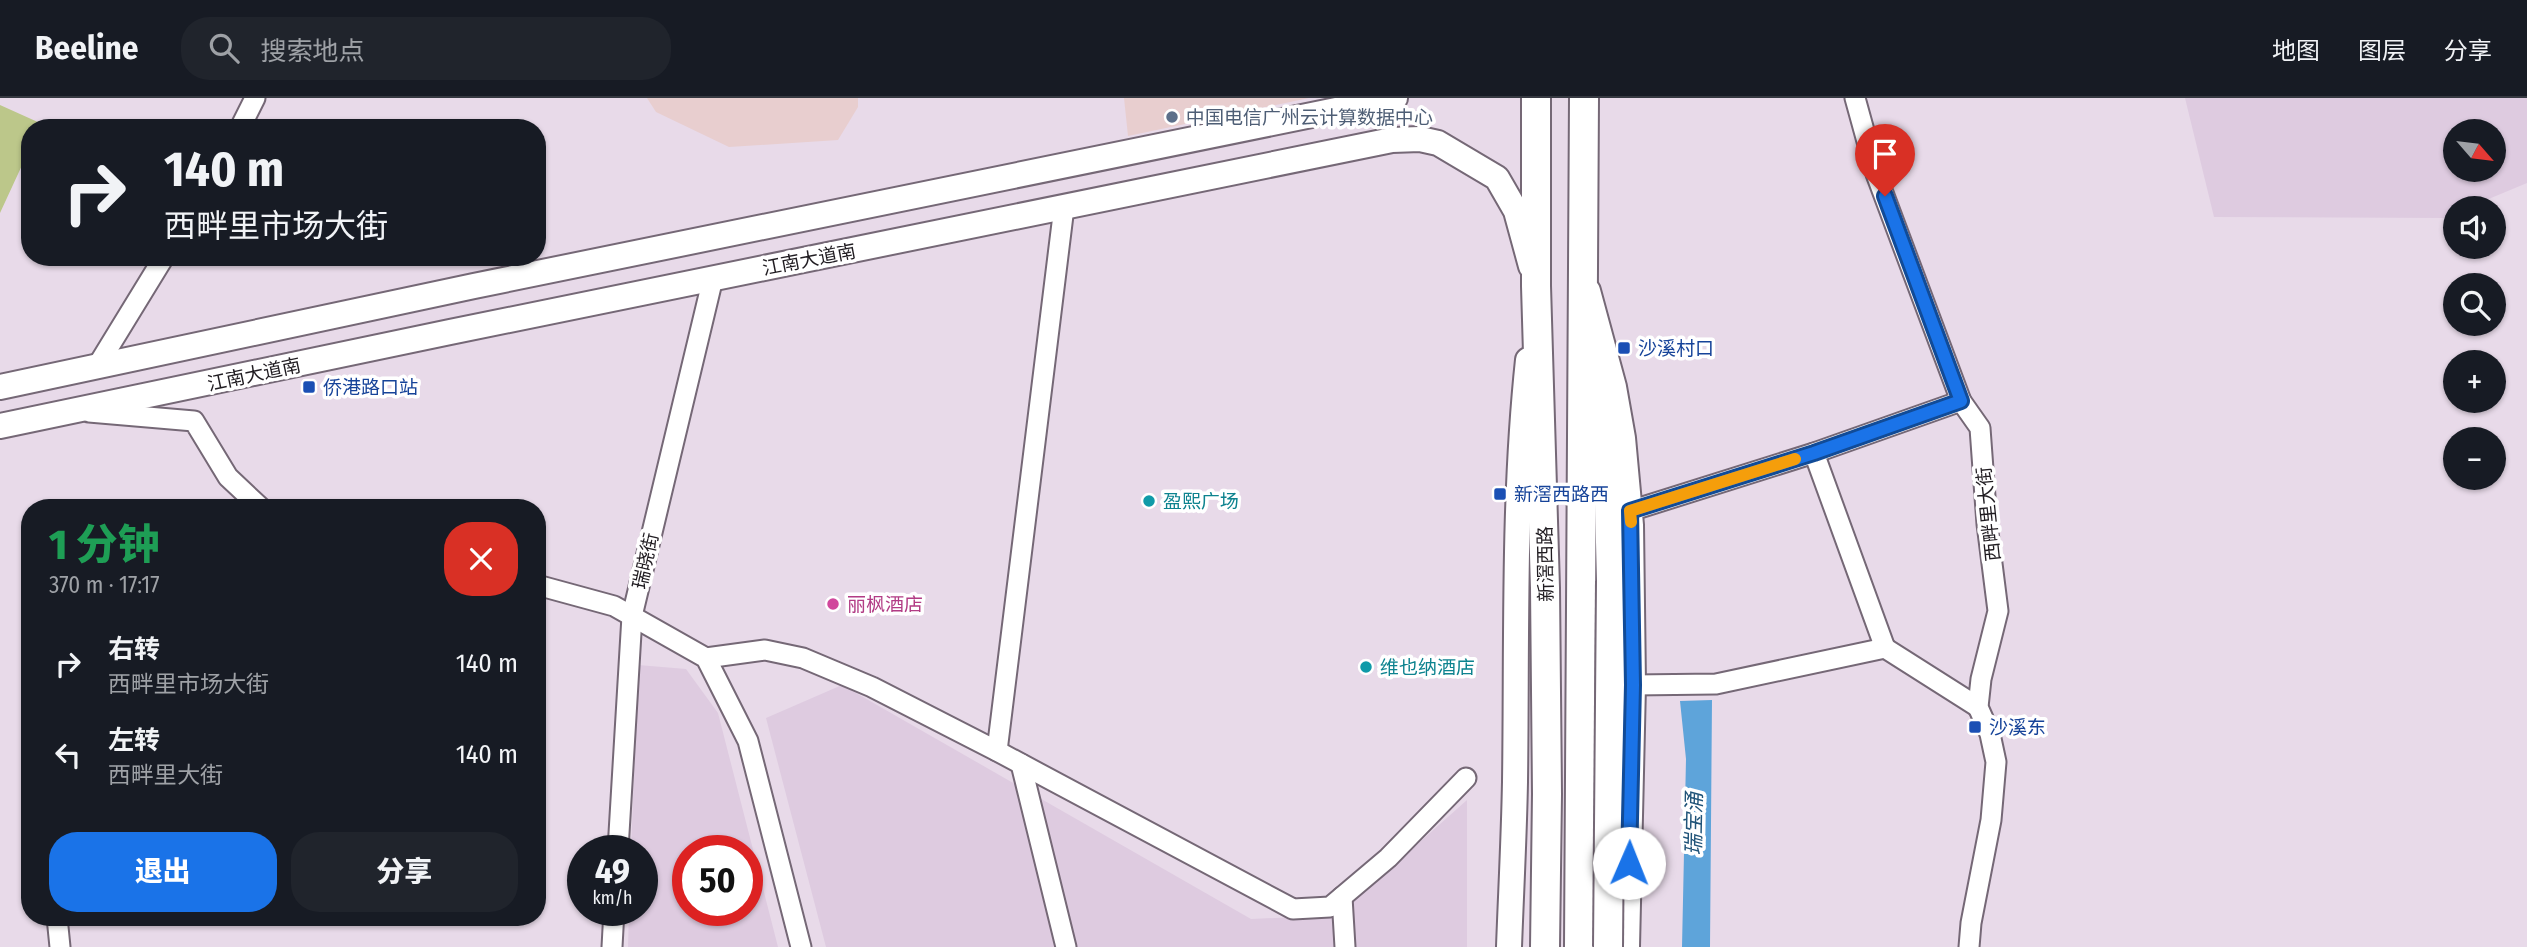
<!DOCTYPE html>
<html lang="zh">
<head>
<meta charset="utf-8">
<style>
	body { margin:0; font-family:"Fira Sans Condensed","Noto Sans SC",sans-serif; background:#20242c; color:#f1f3f6; height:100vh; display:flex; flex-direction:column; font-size:26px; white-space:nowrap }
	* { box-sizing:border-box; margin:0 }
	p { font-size:23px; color:#9ea1a6 }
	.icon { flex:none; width:38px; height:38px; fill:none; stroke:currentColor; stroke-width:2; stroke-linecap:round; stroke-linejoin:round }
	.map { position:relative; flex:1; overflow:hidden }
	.sheet { position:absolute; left:21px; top:401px; width:525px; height:427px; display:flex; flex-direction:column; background:#171b24; border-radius:28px; box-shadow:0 2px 5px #0004 }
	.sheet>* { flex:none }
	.hud { position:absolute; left:21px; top:21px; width:525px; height:147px; border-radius:28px; box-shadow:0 2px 5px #0004; background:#171b24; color:#f1f3f6; overflow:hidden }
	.needle { width:46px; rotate:118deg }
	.buttons { position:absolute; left:2443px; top:21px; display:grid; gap:14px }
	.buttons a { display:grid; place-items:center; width:63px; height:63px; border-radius:50%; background:#171b24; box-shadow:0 2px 5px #0004; font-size:35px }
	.speed { position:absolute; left:567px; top:737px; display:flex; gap:14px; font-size:35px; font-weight:700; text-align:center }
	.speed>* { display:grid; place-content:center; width:91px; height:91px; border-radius:50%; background:#171b24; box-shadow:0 2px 5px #0004; line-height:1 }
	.speed small { font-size:18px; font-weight:400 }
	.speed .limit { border:10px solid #d22; background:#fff; color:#111 }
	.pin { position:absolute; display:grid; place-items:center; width:60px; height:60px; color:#fff; margin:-72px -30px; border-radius:50% 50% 50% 0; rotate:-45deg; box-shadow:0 0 7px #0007 }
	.pin .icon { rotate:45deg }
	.me { position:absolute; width:77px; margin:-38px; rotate:1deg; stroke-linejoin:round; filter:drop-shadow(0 0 5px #0008) }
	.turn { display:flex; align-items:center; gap:24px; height:147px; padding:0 28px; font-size:32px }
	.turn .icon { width:91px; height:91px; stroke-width:2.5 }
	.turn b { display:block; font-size:49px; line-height:60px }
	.round { display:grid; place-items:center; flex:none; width:74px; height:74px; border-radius:28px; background:#20242c }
	.headline { display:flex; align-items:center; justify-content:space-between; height:119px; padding:0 28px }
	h1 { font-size:42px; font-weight:800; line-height:52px; color:#1e9e55 }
	.button { display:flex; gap:14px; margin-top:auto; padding:14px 28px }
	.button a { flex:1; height:80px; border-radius:28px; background:#1a73e8; color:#fff; font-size:28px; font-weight:800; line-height:80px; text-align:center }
	.button a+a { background:#20242c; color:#f1f3f6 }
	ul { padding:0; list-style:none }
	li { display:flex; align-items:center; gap:21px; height:91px; padding:0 28px }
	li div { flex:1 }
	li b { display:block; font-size:26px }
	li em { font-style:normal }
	header { display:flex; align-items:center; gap:42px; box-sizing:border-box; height:98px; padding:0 35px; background:#171b24; border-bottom:2px solid #363941 }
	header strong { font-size:33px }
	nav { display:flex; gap:38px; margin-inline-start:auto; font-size:24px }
	.search { width:490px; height:63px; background:#20242c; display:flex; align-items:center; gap:18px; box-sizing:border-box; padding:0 24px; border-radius:28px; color:#9ea1a6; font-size:26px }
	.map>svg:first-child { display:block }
	.commercial { fill:#e8cecf }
	.built { fill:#decbe0; fill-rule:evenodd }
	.green { fill:#bcc78a }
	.water { fill:#5ea4da }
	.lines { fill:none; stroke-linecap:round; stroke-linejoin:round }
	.minor-casing { stroke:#756876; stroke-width:23 }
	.major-casing { stroke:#756876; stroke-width:28 }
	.highway-casing { stroke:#756876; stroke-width:32 }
	.minor { stroke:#fff; stroke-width:19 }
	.major { stroke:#fff; stroke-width:24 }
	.highway { stroke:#fff; stroke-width:28 }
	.highway-bridge-casing { stroke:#756876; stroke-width:32; stroke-linecap:butt }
	.highway-bridge { stroke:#fff; stroke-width:28 }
	.route-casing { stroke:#114b97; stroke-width:18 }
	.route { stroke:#1a73e8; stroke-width:12 }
	.slow { stroke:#f59e0b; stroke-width:12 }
	.service-dot { fill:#5c6f8a; stroke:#fff; stroke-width:2.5 }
	.transit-dot { fill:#1a4fb4; stroke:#fff; stroke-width:2.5 }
	.culture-dot { fill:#0f9aa8; stroke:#fff; stroke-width:2.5 }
	.hotel-dot { fill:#d1479c; stroke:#fff; stroke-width:2.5 }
	.labels { text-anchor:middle; stroke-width:7; stroke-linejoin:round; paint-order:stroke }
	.service-label { font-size:19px; fill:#4e5e75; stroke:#fff; text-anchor:start }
	.street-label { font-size:19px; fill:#201c21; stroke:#fff }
	.transit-label { font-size:19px; fill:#164399; stroke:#fff; text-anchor:start }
	.culture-label { font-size:19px; fill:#0d838f; stroke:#fff; text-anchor:start }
	.hotel-label { font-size:19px; fill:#b23c85; stroke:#fff; text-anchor:start }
	.water-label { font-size:21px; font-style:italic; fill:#215479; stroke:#fff }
</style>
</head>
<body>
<header>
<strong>Beeline</strong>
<div class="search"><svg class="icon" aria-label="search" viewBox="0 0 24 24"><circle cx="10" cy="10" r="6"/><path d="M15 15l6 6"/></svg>搜索地点</div>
<nav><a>地图</a><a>图层</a><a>分享</a></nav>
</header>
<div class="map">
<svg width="2527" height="849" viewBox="0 0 2527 849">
	<rect width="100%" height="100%" fill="#e8dae9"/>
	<!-- commercial -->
	<g class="commercial">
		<polygon points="647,0 858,0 858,9 838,42 729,49 656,14"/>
		<polygon points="1124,0 1309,0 1128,38"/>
	</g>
	<!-- built -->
	<g class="built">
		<path d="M2185 0H2527V85L2467 110H2455V115L2445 120 2214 119ZM2455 33H2494V72H2455Z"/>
		<path d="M638 567 686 571 718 615 778 849H628L629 812H642V752H631ZM688 752H747V812H688Z"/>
		<polygon points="842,587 1251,821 1338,817 1467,702 1467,849 826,849 766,620"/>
	</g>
	<!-- green -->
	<polygon class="green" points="0,7 40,25 38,30 30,30 30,50 0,115"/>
	<!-- water -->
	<polygon class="water" points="1712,602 1710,849 1682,849 1686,661 1680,603"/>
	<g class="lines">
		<defs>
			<g id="minor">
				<polyline points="1855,0 1876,76 1961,303 1980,330 1987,426 1998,513 1981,581 1978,609 1990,636 1996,664 1991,722 1971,825 1969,849"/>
				<polyline points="240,30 255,0"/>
				<polyline points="96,270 164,159"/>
				<polyline points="89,314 194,323 228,379 261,410"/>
				<polyline points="1814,355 1885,550"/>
				<polyline points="1630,413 1814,355 1961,303"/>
				<polyline points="537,487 614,508 706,560 748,643 801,849"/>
				<polyline points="1885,550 1978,609"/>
				<polyline points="706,560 765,552 803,560 872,589 997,653 1293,811 1330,809 1388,760 1466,680"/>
				<polyline points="1633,587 1716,586 1885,550"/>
				<polyline points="997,653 1064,109"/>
				<polyline points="1021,666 1066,849"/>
				<polyline points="618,752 632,518 713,180"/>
				<polyline points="1342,799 1345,849"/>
				<polyline points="57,819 60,849"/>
				<polyline points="612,849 614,812"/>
			</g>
			<g id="major">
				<polyline points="1588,193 1614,289 1623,340 1631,427 1633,587 1627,849"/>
				<polyline points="0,289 474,188 1395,0"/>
				<polyline points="0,328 450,234 1392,42 1420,41 1438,45 1497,80 1516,113 1531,168"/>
				<path d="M1509 849C1511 794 1514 739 1515 684 1517 543 1513 403 1528 262"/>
			</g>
			<g id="highway">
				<polyline points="1536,0 1536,188 1545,490 1547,696 1545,849"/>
				<polyline points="1596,264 1608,365 1611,483"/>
				<polyline points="1579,849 1584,0"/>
			</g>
		</defs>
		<!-- minor casing -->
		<use href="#minor" class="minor-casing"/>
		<!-- major casing -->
		<use href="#major" class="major-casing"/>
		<!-- highway casing -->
		<use href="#highway" class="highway-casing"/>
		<!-- minor -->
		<use href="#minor" class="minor"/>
		<!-- major -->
		<use href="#major" class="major"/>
		<!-- highway -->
		<use href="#highway" class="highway"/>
		<defs>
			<polyline id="highway-bridge" points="1608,849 1611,483"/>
		</defs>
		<!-- highway-bridge casing -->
		<use href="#highway-bridge" class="highway-bridge-casing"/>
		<!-- highway-bridge -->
		<use href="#highway-bridge" class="highway-bridge"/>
	</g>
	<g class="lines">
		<defs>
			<polyline id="route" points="1629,765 1633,587 1630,413 1814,355 1961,303 1885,98"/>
		</defs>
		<!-- route casing -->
		<use href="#route" class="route-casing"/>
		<!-- route -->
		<use href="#route" class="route"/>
		<!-- slow -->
		<polyline class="slow" points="1631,424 1630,413 1795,361"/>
	</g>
	<!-- markers -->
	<circle class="service-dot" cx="1172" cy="19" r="7"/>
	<g class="transit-dot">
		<rect x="1617" y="243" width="14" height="14" rx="3.5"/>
		<rect x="302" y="282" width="14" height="14" rx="3.5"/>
		<rect x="1493" y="389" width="14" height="14" rx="3.5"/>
		<rect x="1968" y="622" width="14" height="14" rx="3.5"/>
	</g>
	<g class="culture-dot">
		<circle cx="1149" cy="403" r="7"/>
		<circle cx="1366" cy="569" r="7"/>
	</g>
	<circle class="hotel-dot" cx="833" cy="506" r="7"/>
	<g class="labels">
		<!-- service labels -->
		<g class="service-label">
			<text x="1186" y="26">中国电信广州云计算数据中心</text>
		</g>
		<!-- street labels -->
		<g class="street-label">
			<text transform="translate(809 161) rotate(-11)" y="7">江南大道南</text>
			<text transform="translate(254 276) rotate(-12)" y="7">江南大道南</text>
			<text transform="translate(1988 416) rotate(-96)" y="7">西畔里大街</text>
			<text transform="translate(645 463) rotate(-77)" y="7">瑞晓街</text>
			<text transform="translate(1545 466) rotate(-91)" y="7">新滘西路</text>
		</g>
		<!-- transit labels -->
		<g class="transit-label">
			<text x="1638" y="257">沙溪村口</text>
			<text x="323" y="296">侨港路口站</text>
			<text x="1514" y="403">新滘西路西</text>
			<text x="1989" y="636">沙溪东</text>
		</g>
		<!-- culture labels -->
		<g class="culture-label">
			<text x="1163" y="410">盈熙广场</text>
			<text x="1380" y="576">维也纳酒店</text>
		</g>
		<!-- hotel labels -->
		<g class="hotel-label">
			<text x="847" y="513">丽枫酒店</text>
		</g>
		<!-- water labels -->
		<g class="water-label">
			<text transform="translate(1694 726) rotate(-89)" y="7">瑞宝涌</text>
		</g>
	</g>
</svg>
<div class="buttons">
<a><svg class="needle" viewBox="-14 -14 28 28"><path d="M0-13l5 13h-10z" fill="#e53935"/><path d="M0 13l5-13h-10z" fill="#9ea1a6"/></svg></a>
<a><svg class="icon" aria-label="sound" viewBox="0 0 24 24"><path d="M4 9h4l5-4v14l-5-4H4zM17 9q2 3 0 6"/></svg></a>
<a><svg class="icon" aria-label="search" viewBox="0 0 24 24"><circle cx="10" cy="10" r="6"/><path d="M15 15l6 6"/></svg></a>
<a>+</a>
<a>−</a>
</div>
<div class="speed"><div>49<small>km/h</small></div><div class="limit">50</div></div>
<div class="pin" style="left:1885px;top:98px;background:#d93025"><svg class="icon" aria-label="arrive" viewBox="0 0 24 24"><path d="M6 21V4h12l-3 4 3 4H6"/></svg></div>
<svg class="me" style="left:1629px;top:765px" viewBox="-20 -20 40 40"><circle r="19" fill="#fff"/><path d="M0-13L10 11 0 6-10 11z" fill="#1a73e8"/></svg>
<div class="hud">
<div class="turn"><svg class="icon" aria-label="right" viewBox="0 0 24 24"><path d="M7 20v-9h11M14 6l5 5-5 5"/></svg><div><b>140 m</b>西畔里市场大街</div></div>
</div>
<section class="sheet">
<div class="headline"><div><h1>1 分钟</h1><p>370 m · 17:17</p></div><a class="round" style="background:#d93025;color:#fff"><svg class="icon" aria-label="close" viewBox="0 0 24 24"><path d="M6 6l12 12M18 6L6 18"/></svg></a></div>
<ul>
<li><svg class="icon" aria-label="right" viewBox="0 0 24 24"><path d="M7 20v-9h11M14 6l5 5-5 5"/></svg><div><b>右转</b><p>西畔里市场大街</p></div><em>140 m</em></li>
<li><svg class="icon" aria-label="left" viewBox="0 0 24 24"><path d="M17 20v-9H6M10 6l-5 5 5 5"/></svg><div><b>左转</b><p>西畔里大街</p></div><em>140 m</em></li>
</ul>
<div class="button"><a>退出</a><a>分享</a></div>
</section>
</div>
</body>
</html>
